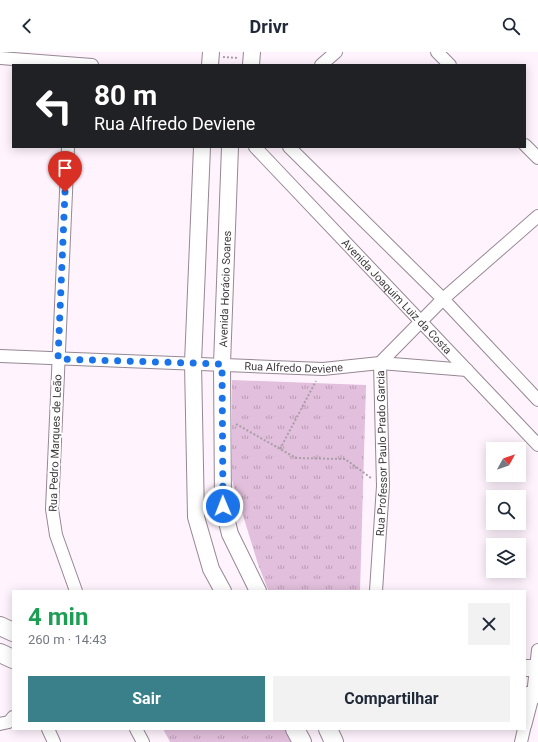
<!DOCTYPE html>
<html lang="pt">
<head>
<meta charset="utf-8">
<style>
	body { margin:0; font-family:Roboto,sans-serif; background:#f2f2f3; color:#1f2937; height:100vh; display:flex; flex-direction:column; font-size:15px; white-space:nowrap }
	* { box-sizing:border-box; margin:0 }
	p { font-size:13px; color:#747a83 }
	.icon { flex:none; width:22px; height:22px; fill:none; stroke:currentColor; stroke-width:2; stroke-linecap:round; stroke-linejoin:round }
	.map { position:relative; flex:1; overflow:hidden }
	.side { position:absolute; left:12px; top:538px; width:514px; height:140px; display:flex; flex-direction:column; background:#fff; border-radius:0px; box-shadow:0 2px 10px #0003 }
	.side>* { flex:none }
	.guide { position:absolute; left:12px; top:12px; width:514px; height:84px; border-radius:0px; box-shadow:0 2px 10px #0003; background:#202124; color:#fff; overflow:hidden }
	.needle { width:26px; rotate:50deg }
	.tools { position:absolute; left:486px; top:390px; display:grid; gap:8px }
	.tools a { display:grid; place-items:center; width:40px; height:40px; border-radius:0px; background:#fff; box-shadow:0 2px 10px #0003; font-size:20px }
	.pin { position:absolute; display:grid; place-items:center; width:34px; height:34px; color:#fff; margin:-41px -17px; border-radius:50% 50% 50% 0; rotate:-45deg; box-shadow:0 0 4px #0007 }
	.pin .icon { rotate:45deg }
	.me { position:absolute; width:44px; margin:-22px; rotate:359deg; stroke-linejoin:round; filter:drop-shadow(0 0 3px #0008) }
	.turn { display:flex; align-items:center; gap:14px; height:84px; padding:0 16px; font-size:18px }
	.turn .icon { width:52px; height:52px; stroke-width:2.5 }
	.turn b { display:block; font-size:28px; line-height:34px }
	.round { display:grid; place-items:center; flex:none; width:42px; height:42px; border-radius:0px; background:#f2f2f3 }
	.headline { display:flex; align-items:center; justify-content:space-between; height:68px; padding:0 16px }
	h1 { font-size:24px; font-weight:700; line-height:30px; color:#1e9e55 }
	.cta { display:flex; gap:8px; margin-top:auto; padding:8px 16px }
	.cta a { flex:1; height:46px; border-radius:0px; background:#39808a; color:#fff; font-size:16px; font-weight:700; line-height:46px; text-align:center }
	.cta a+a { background:#f2f2f3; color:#1f2937 }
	header { display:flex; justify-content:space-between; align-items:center; height:52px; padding:0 16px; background:#fff; font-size:18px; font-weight:700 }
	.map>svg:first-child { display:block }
	.grass { fill:url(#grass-tufts) }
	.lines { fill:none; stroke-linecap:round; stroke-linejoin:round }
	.minor-casing { stroke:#968893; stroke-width:14 }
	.tertiary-casing { stroke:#968893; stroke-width:18 }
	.secondary-casing { stroke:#968893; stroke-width:20 }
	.path { stroke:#a89ea6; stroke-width:2; stroke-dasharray:2 2; stroke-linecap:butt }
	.minor { stroke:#fff; stroke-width:12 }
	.tertiary { stroke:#fff; stroke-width:16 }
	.secondary { stroke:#fff; stroke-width:18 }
	.route { stroke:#1a73e8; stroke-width:7; stroke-dasharray:0 12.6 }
	.labels { text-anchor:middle; stroke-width:4; stroke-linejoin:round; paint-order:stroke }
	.street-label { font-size:11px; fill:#403a3f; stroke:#fff }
</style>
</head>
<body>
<header><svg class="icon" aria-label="back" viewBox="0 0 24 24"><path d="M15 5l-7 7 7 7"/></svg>Drivr<svg class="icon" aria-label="search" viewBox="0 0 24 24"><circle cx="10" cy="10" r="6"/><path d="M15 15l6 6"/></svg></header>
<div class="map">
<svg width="538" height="690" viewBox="0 0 538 690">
	<defs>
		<pattern id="grass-tufts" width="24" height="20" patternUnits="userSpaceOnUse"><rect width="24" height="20" fill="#e2bfdc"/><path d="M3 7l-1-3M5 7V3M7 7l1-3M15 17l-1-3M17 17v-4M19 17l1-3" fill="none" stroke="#b99cb4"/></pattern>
	</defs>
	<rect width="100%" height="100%" fill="#fff3fd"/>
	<!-- grass -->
	<g class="grass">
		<polygon points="232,328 366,333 360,539 268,538 258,512 232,428"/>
		<polygon points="163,677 286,677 292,690 170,690"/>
	</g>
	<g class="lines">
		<defs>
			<g id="minor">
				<polyline points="437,0 450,13"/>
				<polyline points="0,6 92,13"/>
				<polyline points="321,13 336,0"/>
				<polyline points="525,93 538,106"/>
				<polyline points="68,95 52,457 56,483 76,539"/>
				<path id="s1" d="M255 95 538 393"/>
				<polyline points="289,95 443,247 538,348"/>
				<path id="s2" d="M0 304 323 317 380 311 467 318"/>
				<path id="s3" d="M376 539 383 434 380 311 443 247 538 164"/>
				<polyline points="0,672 9,670 13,665"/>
				<polyline points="525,674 533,643 538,598"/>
				<polyline points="48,677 54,690"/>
				<polyline points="136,677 143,690"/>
				<polyline points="521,690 524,677"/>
			</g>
			<g id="tertiary">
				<polyline points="210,13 211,0"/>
				<polyline points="251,13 252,0"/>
				<polyline points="202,95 193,311 196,465 211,517 223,539"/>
				<polyline points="230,95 222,312 223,454 230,482 258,539"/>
				<polyline points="525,616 538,616"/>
				<polyline points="525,643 538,643"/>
			</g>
			<g id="secondary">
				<polyline points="0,574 13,580"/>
				<polyline points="0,601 13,607"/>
				<polyline points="295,677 302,690"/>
				<polyline points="328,677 334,690"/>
			</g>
		</defs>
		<!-- minor casing -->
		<use href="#minor" class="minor-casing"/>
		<!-- tertiary casing -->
		<use href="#tertiary" class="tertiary-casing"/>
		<!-- secondary casing -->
		<use href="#secondary" class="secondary-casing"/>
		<!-- path -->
		<g class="path">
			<polyline points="223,5 239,6"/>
			<polyline points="236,372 296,406 345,407 371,426"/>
			<polyline points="280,397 316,329"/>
		</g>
		<!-- minor -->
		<use href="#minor" class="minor"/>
		<!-- tertiary -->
		<use href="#tertiary" class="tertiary"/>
		<!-- secondary -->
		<use href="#secondary" class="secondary"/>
	</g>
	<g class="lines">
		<!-- route -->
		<polyline class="route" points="65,140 58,307 222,312 223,454"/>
	</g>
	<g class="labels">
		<!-- street labels -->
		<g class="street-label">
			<text transform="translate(225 237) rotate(-88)" y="4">Avenida Horácio Soares</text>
			<text dy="4" stroke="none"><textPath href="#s1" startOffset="206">Avenida Joaquim Luiz da Costa</textPath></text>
			<text dy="4" stroke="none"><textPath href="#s2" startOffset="294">Rua Alfredo Deviene</textPath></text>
			<text transform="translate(55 391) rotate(-88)" y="4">Rua Pedro Marques de Leão</text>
			<text dy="4" stroke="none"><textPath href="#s3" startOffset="138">Rua Professor Paulo Prado Garcia</textPath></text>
		</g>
	</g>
</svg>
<div class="tools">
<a><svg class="needle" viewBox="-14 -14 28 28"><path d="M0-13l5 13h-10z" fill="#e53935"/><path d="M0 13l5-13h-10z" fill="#747a83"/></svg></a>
<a><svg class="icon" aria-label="search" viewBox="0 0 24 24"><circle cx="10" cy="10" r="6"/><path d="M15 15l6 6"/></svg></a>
<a><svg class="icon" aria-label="layers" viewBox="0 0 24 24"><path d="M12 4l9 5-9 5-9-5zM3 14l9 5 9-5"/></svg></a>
</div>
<div class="pin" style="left:65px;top:140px;background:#d93025"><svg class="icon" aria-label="arrive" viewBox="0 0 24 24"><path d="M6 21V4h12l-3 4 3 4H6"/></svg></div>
<svg class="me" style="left:223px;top:454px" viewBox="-20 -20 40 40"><circle r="17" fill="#1a73e8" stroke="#fff" stroke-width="3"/><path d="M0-11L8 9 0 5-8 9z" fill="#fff"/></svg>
<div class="guide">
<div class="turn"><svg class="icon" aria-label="left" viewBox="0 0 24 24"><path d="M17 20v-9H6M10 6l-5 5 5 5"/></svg><div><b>80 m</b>Rua Alfredo Deviene</div></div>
</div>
<section class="side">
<div class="headline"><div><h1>4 min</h1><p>260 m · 14:43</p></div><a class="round"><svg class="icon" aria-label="close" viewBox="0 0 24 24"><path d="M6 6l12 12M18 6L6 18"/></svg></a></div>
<div class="cta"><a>Sair</a><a>Compartilhar</a></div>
</section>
</div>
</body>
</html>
